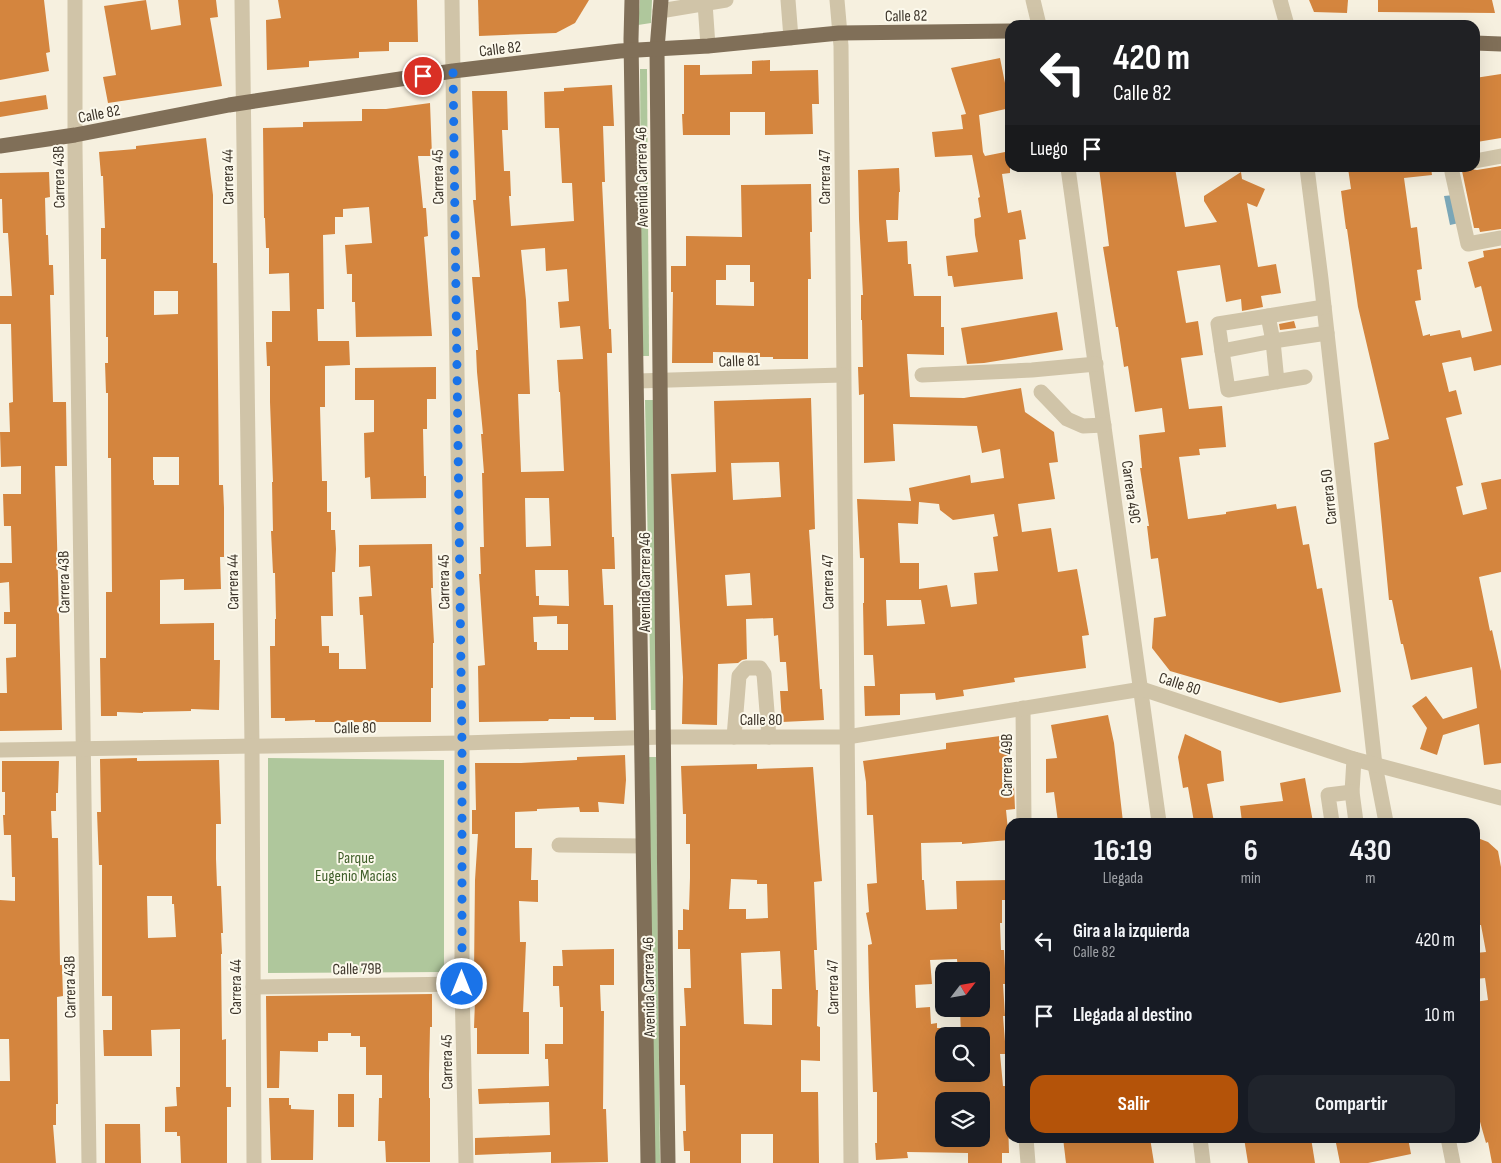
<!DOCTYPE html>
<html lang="es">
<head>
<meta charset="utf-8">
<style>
	body { margin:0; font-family:"Sofia Sans Condensed",sans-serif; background:#20242c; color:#f1f3f6; height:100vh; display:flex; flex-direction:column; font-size:19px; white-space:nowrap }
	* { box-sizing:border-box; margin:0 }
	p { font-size:16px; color:#9ea1a6 }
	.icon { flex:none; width:28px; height:28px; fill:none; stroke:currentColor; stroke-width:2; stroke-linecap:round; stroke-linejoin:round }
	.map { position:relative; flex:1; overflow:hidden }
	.details { position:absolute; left:1005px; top:818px; width:475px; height:325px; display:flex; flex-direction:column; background:#171b24; border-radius:15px; box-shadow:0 5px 20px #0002 }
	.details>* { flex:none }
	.top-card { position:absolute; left:1005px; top:20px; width:475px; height:152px; border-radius:15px; box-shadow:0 5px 20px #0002; background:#202124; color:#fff; overflow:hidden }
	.needle { width:32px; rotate:59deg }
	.buttons { position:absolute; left:935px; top:962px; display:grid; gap:10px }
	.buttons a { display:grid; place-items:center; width:55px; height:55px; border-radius:10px; background:#171b24; box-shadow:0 5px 20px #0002; font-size:25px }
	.pin { position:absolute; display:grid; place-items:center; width:42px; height:42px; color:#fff; margin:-21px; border:2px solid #fff; border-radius:50%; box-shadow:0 1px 5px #0007 }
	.me { position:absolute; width:55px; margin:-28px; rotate:0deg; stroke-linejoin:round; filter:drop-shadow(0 0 4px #0008) }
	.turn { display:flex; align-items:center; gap:18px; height:105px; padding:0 25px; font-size:22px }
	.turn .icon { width:65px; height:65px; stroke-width:2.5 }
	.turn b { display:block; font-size:35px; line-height:42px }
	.then { display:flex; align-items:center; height:48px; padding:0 25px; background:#0003; gap:10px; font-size:19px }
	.eta { display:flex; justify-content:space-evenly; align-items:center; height:85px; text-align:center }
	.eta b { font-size:30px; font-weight:700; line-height:35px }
	.action { display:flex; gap:10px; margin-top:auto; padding:10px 25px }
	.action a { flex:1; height:58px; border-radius:15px; background:#b45309; color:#fff; font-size:20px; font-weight:700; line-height:58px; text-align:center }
	.action a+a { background:#20242c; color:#f1f3f6 }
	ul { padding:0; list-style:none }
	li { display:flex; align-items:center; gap:15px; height:75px; padding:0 25px }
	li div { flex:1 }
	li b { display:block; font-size:19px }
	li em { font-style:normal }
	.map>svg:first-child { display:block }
	.green { fill:#afc79c }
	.water { fill:#7aa6b7 }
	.building { fill:#d4853e; fill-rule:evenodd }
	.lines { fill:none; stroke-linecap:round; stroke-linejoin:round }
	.minor { stroke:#d0c4a8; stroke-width:15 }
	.major { stroke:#806f58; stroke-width:15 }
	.route { stroke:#1a73e8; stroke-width:9; stroke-dasharray:0 16.2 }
	.labels { text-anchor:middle; stroke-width:4; stroke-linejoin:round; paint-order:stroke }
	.street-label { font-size:16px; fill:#3c3429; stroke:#fcf9ec }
	.park-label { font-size:16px; fill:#3f5e29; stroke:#fcf9ec }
</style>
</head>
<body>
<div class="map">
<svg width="1501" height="1163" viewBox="0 0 1501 1163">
	<rect width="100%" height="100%" fill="#f6f0df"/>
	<!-- green -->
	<g class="green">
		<polygon points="640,0 652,0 651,23 638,25"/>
		<polygon points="640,69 647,69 649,356 642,356"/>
		<polygon points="645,400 653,400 658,710 651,710"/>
		<polygon points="649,757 656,757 660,1163 654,1163"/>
		<polygon points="268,758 444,760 444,972 268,973"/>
	</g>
	<!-- water -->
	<polygon class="water" points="1454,195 1459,223 1450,225 1444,196"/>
	<!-- building -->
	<g class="building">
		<polygon points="0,0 44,0 50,52 46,53 49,71 0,80"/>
		<polygon points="146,0 151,30 181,25 178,0 216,0 218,17 210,18 222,86 108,103 103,77 116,75 104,6"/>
		<polygon points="278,0 417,0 418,42 389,42 389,51 359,52 359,58 309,61 309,67 267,70 266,20 281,18"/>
		<polygon points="478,0 589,0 575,23 556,33 479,36"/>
		<polygon points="1309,0 1348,0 1347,13 1314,12"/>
		<polygon points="1378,0 1492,0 1495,13 1378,12"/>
		<polygon points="1000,58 1010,108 979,115 983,152 985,156 1010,151 1010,173 1002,174 1008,213 1021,210 1026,239 1019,240 1023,279 954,287 952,276 948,276 946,256 978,252 975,235 974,219 981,217 978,198 980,197 972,155 935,157 932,132 963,129 961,115 966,114 951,68"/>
		<polygon points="770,60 770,71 818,70 819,104 812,104 813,134 765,135 765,112 730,112 730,135 683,135 682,114 684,114 684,65 700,65 700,75 752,74 752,61"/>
		<polygon points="1501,74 1501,138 1477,142 1475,128 1475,78"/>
		<path d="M612 85 614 126H603L605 182H602L609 329H611L612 353H607L612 537H614L615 569H602L604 605H613L616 720H594V717H570V719H549L548 721 479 722 478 666 485 665 479 574H481L480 547H484L482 473H484L481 434H483L477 372 476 350H478L472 277H480L473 200H476L472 91H507L508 130H502L504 171H510L511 196H509L511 226 574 221 572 183H562L559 128H545L544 92 564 91V88ZM545 248 546 271 567 269 569 301 558 302 560 328 580 326 583 359 557 360 559 392H560L564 471 521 472 518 394H530L526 300 521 250ZM525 498H549L551 546 526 547ZM535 570H568L569 606 539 605V596H536ZM557 616V624H568V650H537V642H534L533 617Z"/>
		<polygon points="46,95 48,109 0,117 0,102"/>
		<polygon points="430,103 432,156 418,156 423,208 426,208 428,236 424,237 432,336 356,337 355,302 352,302 352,274 347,274 345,245 372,243 369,207 343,209 343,217 335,217 335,234 323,235 324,309 317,309 318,341 349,341 350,365 325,366 325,407 320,407 322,481 327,481 327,512 331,512 331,530 335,530 336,549 335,572 332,572 333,616 321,616 322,646 329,646 329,653 339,653 339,669 366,669 363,615 360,615 359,597 372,596 370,566 359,567 359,545 432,544 433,588 431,588 434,643 433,643 433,688 431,688 431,722 315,722 315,720 285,721 285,718 271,718 270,646 275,646 275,619 276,619 275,573 273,573 271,531 273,531 272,482 273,482 270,402 270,366 267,366 266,342 272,342 272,311 290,311 289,273 269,274 269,248 266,248 265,218 264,218 263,128 303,127 303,122 362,121 362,109 386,109"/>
		<path d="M206 138 213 195V263H217L219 485H223L224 508V557H220L221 589 184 590V579L160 580V624L214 623V660H220L219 710 191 709V711L143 712V713L117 712V716H101L100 658H106V592H112L111 458H108V393H106L105 363H108V337H106V259H101V228H105L103 176H101L99 152 136 149V146ZM154 291H178V314L154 315ZM153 457H179V485H154V480H153Z"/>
		<polygon points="1501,166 1501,229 1480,232 1479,228 1474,228 1462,171 1470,169 1477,170"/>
		<path d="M899 168 900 192H899L898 220H886L888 242 907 241 908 264H911L914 296H941V327H944V355L907 354 910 397 964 398 1021 388 1025 412 1054 432 1058 462 1049 463 1055 499 1018 504 1022 532 1051 528 1058 572 1077 569 1089 635 1082 636 1086 668 1014 678 1015 682 963 690 964 696 936 700 935 693 900 694V715L865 716 864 686H875L873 655H864L863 603H864V558H860L857 499 911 501 909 488 970 475 971 483 1004 478 1000 449 982 453 977 426 893 424 895 461 864 463V394L859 395 858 367H863L862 320H861V295H863L859 219 858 170ZM919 502 939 504 940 510 953 520 994 514 998 536 993 537 998 571 974 573 977 604 951 607 947 585 919 589V563H900L898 523 918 524ZM886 600H921L925 624 887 626Z"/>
		<polygon points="1099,168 1175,168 1185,227 1217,222 1204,201 1204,196 1241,172 1242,179 1265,189 1257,207 1247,203 1258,267 1276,264 1281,293 1261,296 1263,307 1242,311 1241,299 1226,302 1220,265 1177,271 1186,323 1198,321 1203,355 1181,358 1189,409 1222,406 1226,447 1199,449 1200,455 1179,457 1188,519 1226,514 1226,512 1276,504 1277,509 1296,506 1303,545 1309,544 1317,589 1322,588 1341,692 1280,703 1170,671 1152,648 1154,618 1166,616 1158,558 1151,559 1147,526 1149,526 1140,468 1142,468 1139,435 1165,432 1162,408 1135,412 1128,366 1124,367 1118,327 1116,327 1103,247 1109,246"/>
		<polygon points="1348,168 1431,168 1432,175 1404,178 1411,228 1417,227 1422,269 1417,270 1421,300 1415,301 1423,336 1430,334 1430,336 1460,330 1462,338 1492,331 1481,286 1475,288 1468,262 1484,257 1483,251 1501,248 1501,365 1474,371 1471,357 1442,363 1449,392 1456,390 1462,414 1446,418 1463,485 1456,487 1463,515 1487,509 1481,483 1501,479 1501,572 1479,577 1490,631 1492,630 1501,671 1501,763 1484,765 1479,724 1443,735 1437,755 1420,749 1427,728 1412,706 1426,696 1443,719 1477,708 1472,667 1411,680 1403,644 1401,644 1392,600 1389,600 1374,443 1389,439 1358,307 1347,229 1346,229 1341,191 1351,189"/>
		<polygon points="49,172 50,197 45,198 46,235 48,235 49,265 53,265 54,295 50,295 53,402 66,402 67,466 55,466 62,730 0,731 0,693 7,693 6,658 16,657 16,624 4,624 4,612 10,612 9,582 0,583 0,563 12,563 11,526 4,526 3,494 21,494 21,466 1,467 0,432 10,432 9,403 13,402 11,324 0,324 0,296 12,296 8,233 3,233 2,199 0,199 0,173"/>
		<path d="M811 184 812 232H810L811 279H808V359H773V357H760V353L713 352V363H672L673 292H671V266H686V236L742 237 741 185ZM726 265H750V282H754V306L716 305V280H726Z"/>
		<polygon points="1057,312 1063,350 984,363 967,364 961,328"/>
		<polygon points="1294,321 1296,328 1280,330 1279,324"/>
		<polygon points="436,367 436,399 427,399 427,429 423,429 424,476 426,476 426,498 371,499 370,477 365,478 364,433 374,432 374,400 355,400 355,368"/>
		<path d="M811 398 815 529 809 530 820 689H822L824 720 782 722 780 691H788L786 662H780L778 635 774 636 773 618 746 619 747 659 742 660 738 663 718 664 717 725 682 724 683 677 671 474 716 472 714 401ZM779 462 781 497 733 500 731 463ZM750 573 752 605 727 606 725 575Z"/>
		<polygon points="1108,715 1114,743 1123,822 1058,822 1054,792 1046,793 1046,759 1057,758 1051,725"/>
		<polygon points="1185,734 1221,751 1224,781 1207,784 1214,822 1194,822 1188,787 1183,788 1178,757"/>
		<path d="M1008 735 1010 786H1014L1015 809 1006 810 1009 840 962 844V842L921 843 922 880H924L926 910 957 909 956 881 1010 880V900H1002V923H1000L1001 950H1004L1005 968 1006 984H1003L1005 1016H1003L1006 1054H1000L1003 1086H1007L1009 1153H1002V1163H968V1153L907 1152 908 1158 876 1160 875 1143H877V1092H873L869 988 868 945 872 944 866 913 869 912 867 884 877 883 873 815H867L866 782 863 761 946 749V743ZM957 959 958 971H981V1009H960L961 1036H981V1074H944V1028H937V1023L931 1024 930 1007 916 1008 915 985 932 984 930 960ZM944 1101H981V1139H944Z"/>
		<polygon points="625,755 626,780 624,804 598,802 599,812 580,812 579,807 537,809 537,811 515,812 515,848 532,848 531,880 538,880 538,902 519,901 520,942 526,942 523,1012 529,1012 529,1054 477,1054 477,1028 474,1028 476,973 474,973 475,880 478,834 472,834 472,810 476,810 475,763 521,763 577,760 577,757"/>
		<path d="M137 758V761L219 760 221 824H216V859L217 886H221L223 933H221L222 954H221L222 1040 226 1039V1087H231V1107H227V1163H181L180 1136H177V1132H165V1107L177 1106 176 1087H180V1029L151 1030 152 1056H104L103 1030H112V996H102V865H99L97 812H101L100 759ZM147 896H172V904H174L176 937 148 938Z"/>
		<polygon points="2,761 59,761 58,793 56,793 56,811 51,811 52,838 58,838 60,965 62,965 63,996 57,997 58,1104 56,1104 56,1125 53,1125 56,1163 0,1163 0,1081 10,1081 9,1039 0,1039 0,900 15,901 15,877 12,877 11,835 4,835 3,815 5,815 5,792 2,792"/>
		<path d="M757 764V769L813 767 822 881 814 882 817 950H814L816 990H818L817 1026 820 1027V1061L801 1060V1092H818L819 1163H773V1134H741V1163H690V1151H684L683 1131H686L685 1085H680V1026H686L684 988H691L690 949H678V930H683V909L689 910 690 878V844H686V814H683L681 766ZM731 879 757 880V884H767L768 918 746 919V909H729ZM780 951 782 989H772V1025L744 1024 741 953Z"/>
		<polygon points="1305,778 1313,822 1281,822 1281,821 1242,822 1240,806 1283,801 1280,783"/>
		<polygon points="1475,837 1488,842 1498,851 1501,867 1501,1163 1492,1163 1488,1142 1486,1143 1475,1104 1475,1002 1488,1000 1485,978 1475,979 1475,953 1486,952 1481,925 1475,925"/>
		<polygon points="614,949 614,985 600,985 601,1011 604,1011 603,1109 606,1109 608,1162 551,1163 551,1152 475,1155 475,1138 550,1135 549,1102 479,1104 478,1089 549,1086 548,1059 545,1059 545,1044 563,1044 563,1007 560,1007 559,986 553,986 553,966 563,966 562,950"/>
		<polygon points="432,994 432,1027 430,1027 429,1074 429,1098 430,1098 430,1162 386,1162 385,1141 378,1141 379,1098 382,1098 382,1075 366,1075 366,1047 360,1047 360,1036 351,1036 351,1033 328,1033 328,1041 318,1041 318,1052 280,1051 279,1088 267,1088 266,996"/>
		<rect x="338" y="1094" width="16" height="33"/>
		<polygon points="269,1098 289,1098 289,1105 291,1105 291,1109 314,1110 313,1160 271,1160"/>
		<polygon points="105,1124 140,1124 141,1163 105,1163"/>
		<polygon points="1063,1138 1150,1138 1154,1163 1066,1163"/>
		<polygon points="1244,1138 1311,1138 1315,1163 1248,1163"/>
		<polygon points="1362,1138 1408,1138 1411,1154 1368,1163 1340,1163 1336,1143"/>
	</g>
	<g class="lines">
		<!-- minor -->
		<g class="minor">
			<polyline points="75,0 75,148 89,1163"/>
			<polyline points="242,0 252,746 254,1163"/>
			<polyline points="452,0 462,743 462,984 466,1163"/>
			<polyline points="788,0 791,38"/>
			<polyline points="837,0 841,46 851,1163"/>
			<polyline points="1033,0 1039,25"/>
			<polyline points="1280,0 1287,25"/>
			<polyline points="705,3 708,46"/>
			<polyline points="660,11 726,0"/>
			<polyline points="1475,161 1501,156"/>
			<polyline points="1068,168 1159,822"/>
			<polyline points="1307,168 1321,279 1375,765 1386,822"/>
			<polyline points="1453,168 1452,172 1468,244 1501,238"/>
			<polyline points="1268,316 1273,341 1327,333"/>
			<polyline points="1222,351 1218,324 1324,307"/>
			<polyline points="922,375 1032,370 1096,364"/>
			<polyline points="637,381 843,375"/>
			<polyline points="1277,382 1273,341 1222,351 1228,390 1305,377"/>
			<polyline points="1041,392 1067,419 1083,426 1104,425"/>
			<polyline points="1023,708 1024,822"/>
			<polyline points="734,737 739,676 746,668 760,668 764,674 769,737"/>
			<polyline points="0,750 462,743 663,737 847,737 1142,689 1354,759 1501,798"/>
			<polyline points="1354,759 1352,792 1356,822"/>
			<polyline points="1332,822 1328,795 1352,792"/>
			<polyline points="559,845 643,846"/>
			<polyline points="253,987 462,984"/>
			<polyline points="1026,1138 1028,1163"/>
			<polyline points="1200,1138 1203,1163"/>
			<polyline points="1448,1138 1453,1163"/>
		</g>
		<!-- major -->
		<g class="major">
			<polyline points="632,0 631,39 648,1163"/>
			<polyline points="661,0 657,49 666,1024 668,1163"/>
			<polyline points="1475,43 1501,44"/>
			<polyline points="0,146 75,135 229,105 453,71 620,51 708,46 839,33 1010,31"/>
		</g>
	</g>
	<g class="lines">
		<!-- route -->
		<polyline class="route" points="423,76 453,71 462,743 462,984"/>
	</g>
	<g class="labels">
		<!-- street labels -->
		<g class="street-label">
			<text transform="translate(906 15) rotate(-1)" y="6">Calle 82</text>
			<text transform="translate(500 48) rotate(-7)" y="6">Calle 82</text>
			<text transform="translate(99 113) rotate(-11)" y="6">Calle 82</text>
			<text transform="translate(58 177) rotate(-91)" y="6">Carrera 43B</text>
			<text transform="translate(227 177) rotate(-91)" y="6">Carrera 44</text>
			<text transform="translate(437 177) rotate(-91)" y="6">Carrera 45</text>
			<text transform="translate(641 177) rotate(-91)" y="6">Avenida Carrera 46</text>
			<text transform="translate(824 177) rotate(-90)" y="6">Carrera 47</text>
			<text transform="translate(739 360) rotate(-2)" y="6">Calle 81</text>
			<text transform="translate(1132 492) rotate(82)" y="6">Carrera 49C</text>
			<text transform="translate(1328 497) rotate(-96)" y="6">Carrera 50</text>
			<text transform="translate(63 582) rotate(-91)" y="6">Carrera 43B</text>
			<text transform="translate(232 582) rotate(-91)" y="6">Carrera 44</text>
			<text transform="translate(443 582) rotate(-91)" y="6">Carrera 45</text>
			<text transform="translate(644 582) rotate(-90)" y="6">Avenida Carrera 46</text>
			<text transform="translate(827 582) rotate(-91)" y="6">Carrera 47</text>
			<text transform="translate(1180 683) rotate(18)" y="6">Calle 80</text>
			<text x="761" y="725">Calle 80</text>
			<text transform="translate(355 727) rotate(-1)" y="6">Calle 80</text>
			<text transform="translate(1006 765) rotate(-90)" y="6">Carrera 49B</text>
			<text transform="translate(357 968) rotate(-1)" y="6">Calle 79B</text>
			<text transform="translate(69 987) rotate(-91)" y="6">Carrera 43B</text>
			<text transform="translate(235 987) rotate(-90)" y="6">Carrera 44</text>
			<text transform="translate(648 987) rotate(-91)" y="6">Avenida Carrera 46</text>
			<text transform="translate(832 987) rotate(-91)" y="6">Carrera 47</text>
			<text transform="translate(446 1062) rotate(-91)" y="6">Carrera 45</text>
		</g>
		<!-- park labels -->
		<g class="park-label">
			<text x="356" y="863">Parque<tspan x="356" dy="18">Eugenio Macías</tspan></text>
		</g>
	</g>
</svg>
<div class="buttons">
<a><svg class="needle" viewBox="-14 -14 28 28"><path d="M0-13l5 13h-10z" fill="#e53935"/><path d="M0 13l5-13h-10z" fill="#9ea1a6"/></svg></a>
<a><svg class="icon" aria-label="search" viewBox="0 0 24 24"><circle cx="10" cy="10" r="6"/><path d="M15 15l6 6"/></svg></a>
<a><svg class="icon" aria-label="layers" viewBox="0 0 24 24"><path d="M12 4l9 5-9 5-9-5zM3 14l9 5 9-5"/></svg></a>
</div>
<div class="pin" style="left:423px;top:76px;background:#d93025"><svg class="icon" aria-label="arrive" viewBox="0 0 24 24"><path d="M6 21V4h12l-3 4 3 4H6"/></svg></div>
<svg class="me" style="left:462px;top:984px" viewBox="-20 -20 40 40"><circle r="17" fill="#1a73e8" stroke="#fff" stroke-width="3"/><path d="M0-11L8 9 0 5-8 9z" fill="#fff"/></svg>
<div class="top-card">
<div class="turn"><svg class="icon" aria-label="left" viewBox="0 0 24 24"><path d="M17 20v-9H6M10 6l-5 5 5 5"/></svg><div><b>420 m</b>Calle 82</div></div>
<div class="then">Luego<svg class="icon" aria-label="arrive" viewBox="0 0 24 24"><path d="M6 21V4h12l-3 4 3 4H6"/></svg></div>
</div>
<section class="details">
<div class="eta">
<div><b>16:19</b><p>Llegada</p></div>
<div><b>6</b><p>min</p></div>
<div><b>430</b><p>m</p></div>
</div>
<ul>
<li><svg class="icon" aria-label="left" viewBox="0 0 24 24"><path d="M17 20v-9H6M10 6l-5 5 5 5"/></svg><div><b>Gira a la izquierda</b><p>Calle 82</p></div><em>420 m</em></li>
<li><svg class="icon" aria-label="arrive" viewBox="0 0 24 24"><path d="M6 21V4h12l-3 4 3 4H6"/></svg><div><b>Llegada al destino</b></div><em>10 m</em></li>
</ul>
<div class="action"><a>Salir</a><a>Compartir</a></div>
</section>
</div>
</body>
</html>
